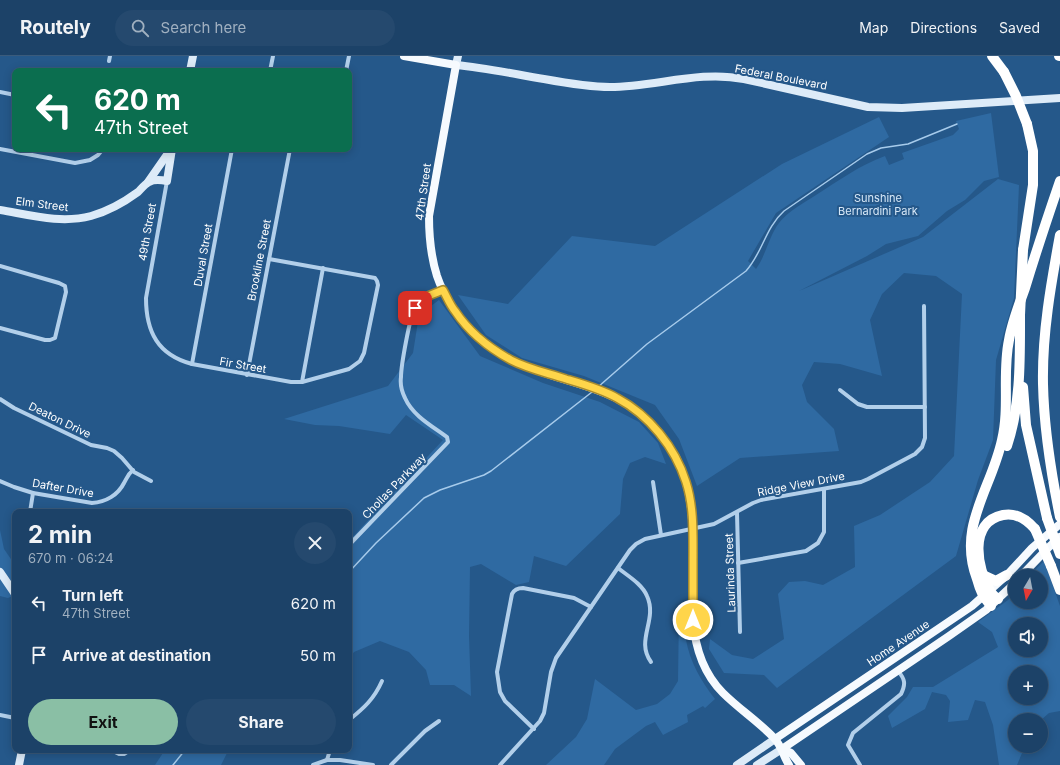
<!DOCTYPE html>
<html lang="en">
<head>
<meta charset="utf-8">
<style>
	body { margin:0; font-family:Inter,sans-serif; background:#25496e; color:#f1f3f6; height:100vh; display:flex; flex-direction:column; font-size:15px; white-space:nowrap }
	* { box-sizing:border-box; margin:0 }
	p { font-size:13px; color:#a0b0c0 }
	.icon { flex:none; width:22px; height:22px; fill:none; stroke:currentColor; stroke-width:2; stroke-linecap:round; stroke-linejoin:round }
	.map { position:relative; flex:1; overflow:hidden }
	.sheet { position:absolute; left:12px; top:453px; width:340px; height:244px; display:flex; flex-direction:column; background:#1c4268; border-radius:8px; box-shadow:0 2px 10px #0003,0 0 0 1px #3a5b7c }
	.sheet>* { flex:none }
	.top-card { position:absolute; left:12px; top:12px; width:340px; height:84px; border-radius:8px; box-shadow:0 2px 10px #0003,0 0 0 1px #3a5b7c; background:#0b6e4f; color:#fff; overflow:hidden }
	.needle { width:26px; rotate:190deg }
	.controls { position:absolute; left:1008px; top:513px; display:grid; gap:8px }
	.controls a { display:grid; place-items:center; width:40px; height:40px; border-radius:50%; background:#1c4268; box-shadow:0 2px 10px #0003,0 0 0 1px #3a5b7c; font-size:20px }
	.pin { position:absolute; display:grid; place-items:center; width:34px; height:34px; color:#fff; margin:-17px; border-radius:8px; box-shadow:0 2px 6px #0006 }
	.me { position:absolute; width:44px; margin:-22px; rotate:0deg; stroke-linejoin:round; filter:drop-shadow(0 0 3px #0008) }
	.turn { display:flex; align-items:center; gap:14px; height:84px; padding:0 16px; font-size:18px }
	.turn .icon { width:52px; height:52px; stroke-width:2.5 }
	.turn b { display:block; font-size:28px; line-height:34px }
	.round { display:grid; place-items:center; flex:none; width:42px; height:42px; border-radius:21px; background:#25496e }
	.overview { display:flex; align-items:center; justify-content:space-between; height:68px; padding:0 16px }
	h1 { font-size:24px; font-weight:700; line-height:30px }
	.action { display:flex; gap:8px; margin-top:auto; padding:8px 16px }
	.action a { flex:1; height:46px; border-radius:24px; background:#8abfa5; color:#111; font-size:16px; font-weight:700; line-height:46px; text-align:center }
	.action a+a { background:#25496e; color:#f1f3f6 }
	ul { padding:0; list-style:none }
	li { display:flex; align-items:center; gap:12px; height:52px; padding:0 16px }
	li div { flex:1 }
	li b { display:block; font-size:15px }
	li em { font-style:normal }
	header { display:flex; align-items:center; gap:24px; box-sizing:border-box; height:56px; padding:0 20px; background:#1c4268; border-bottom:1px solid #3a5b7c }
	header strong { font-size:19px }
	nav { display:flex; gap:22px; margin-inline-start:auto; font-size:14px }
	.search { width:280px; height:36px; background:#25496e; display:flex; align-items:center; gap:10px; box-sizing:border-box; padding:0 14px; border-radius:22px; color:#a0b0c0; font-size:15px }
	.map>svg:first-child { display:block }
	.green { fill:#2f6aa2; fill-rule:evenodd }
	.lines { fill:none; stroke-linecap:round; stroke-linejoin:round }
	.stream { stroke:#a7cbeb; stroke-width:1.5 }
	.street { stroke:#b2cfea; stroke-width:4 }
	.secondary { stroke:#ddebf8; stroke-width:8 }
	.primary { stroke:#f6fafe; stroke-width:8 }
	.highway { stroke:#fff; stroke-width:10 }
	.highway-bridge { stroke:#fff; stroke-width:10 }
	.route-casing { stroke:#a68a30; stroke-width:10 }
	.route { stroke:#ffd54a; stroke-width:7 }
	.labels { text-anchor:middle; stroke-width:4; stroke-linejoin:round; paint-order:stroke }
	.street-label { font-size:11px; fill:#fff; stroke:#25588a }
	.park-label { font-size:11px; fill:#d7e8f8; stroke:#25588a }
</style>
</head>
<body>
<header>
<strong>Routely</strong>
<div class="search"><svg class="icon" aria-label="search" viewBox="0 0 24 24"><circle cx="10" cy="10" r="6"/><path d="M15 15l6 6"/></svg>Search here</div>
<nav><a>Map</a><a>Directions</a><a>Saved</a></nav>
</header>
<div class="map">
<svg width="1060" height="709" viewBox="0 0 1060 709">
	<rect width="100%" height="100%" fill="#25588a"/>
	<!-- green -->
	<g class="green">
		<path d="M991 57 999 121 984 125 965 144 947 155 918 180 886 188 867 200 799 235 923 181 998 123 1019 129 1014 242 996 304 993 384 978 424 956 500 777 632 764 619 724 617 709 593 710 583 732 599 753 603 784 583 778 538 789 526 805 525 823 529 855 511 854 470 880 459 930 426 954 400 962 238 936 220 904 217 882 238 870 264 882 320 840 308 814 306 802 329 807 346 834 373 839 395 740 402 697 430 679 383 655 349 584 320 522 302 486 279 458 239 508 248 572 180 655 190 782 108 879 61 889 81 776 157 748 205 756 213C766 199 769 180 779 167 788 155 804 147 816 139 838 125 860 109 885 100L889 109 904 103 902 97 953 79 959 73 956 65Z"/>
		<polygon points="439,244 480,300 543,327 600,346 639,366 658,387 666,408 645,401 630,407 623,423 620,458 566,510 534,500 529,526 516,529 481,508 470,511 469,580 471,640 454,629 430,629 426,614 409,596 380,585 354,596 349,603 349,485 443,384 406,359 390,378 339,370 315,369 284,363 388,330 413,297 419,259"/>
		<polygon points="0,474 4,493 15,509 15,539 8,542 0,540"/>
		<path d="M1044 505 1060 550V655L1049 657 1041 664H1015V690H1025L1017 709H999L993 669 985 646 975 644 968 664 948 666 950 645 946 639 932 636 925 653 892 672 888 660 907 641 913 631H933L998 591 992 576 978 566 1008 544 1015 536V546H1041V520H1029ZM1015 568H1041V594H1015ZM1015 616H1041V642H1015Z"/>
		<path d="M684 552C685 563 685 574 686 584 690 606 701 625 715 643L705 652 703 650 687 659 688 666 663 679 655 666 646 670 615 693 604 709H546L576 681 587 663 595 623 636 654 657 648 670 638 678 625 679 556Z"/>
		<polygon points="165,694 229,694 227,697 221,709 155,709"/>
	</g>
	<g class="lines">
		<!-- stream -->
		<g class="stream">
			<path d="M598 331 647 288 746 215C763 196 765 172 784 155L867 98 881 92 908 88 957 68"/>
			<polyline points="349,516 376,487 424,442 440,434 484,419 491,415 592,336"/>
			<polyline points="173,709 185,694"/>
		</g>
		<!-- street -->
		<g class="street">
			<polyline points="109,5 110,0"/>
			<polyline points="270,15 273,0"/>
			<polyline points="346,15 349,0"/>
			<polyline points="0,36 15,39"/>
			<polyline points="0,93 75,107 90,104 98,99 103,93"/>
			<path d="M167 125 146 242C146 276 158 299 192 308L291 326H302L349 313 360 305 364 297 378 229 377 225 375 222 269 203"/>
			<polyline points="0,210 59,227 65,230 66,236 55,282 50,284 45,284 0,272"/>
			<polyline points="192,308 232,93"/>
			<polyline points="247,319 290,93"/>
			<polyline points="302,326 323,212"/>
			<polyline points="840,334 858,348 867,351 925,351"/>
			<polyline points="0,343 14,352 91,389 107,392 114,395 122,402 134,416 151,425"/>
			<path d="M0 425 14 431 33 437 92 447C106 446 118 439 124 427 127 422 128 418 133 414"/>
			<polyline points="653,426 661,479"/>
			<polyline points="30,456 33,437"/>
			<polyline points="737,457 740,576"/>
			<path d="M349 489 448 386 447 381C432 370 413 360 405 342 402 336 400 328 401 321 401 310 410 259 415 252 421 243 433 238 443 234"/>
			<polyline points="738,507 806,495 818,487 824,476 824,433"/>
			<path d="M618 512C628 520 642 528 647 540 658 564 635 584 651 606"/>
			<polyline points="0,659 15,662"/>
			<path d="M349 664C364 652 374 643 382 625"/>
			<path d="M534 673 505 645 500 636 497 616 512 538C514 534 518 532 523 532L574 542 591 551"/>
			<polyline points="111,694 119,698 124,698 130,694"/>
			<polyline points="327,704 330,694"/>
			<polyline points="313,709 327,704 340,704 373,709"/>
			<polyline points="391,709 425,675 439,665"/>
			<polyline points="500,709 540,665 544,657 551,616 556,602 630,494 636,488 645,483 714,468 753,447 761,444 861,426 868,423 915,398 922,391 925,382 924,250"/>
			<path d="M860 709 848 689 853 677 901 638C906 628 905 623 898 615"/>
		</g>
		<!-- secondary -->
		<g class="secondary">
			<path d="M458 0 456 9C486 12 514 18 544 23 566 27 588 31 610 31 655 31 699 14 744 23L868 51 902 52 1060 42"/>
			<polyline points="190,15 193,0"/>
			<polyline points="148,126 171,93"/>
			<path d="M0 154C30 159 61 168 91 160 109 155 123 147 138 136 141 133 145 128 149 126 154 123 162 124 167 125L172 93"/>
			<polyline points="0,516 15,538"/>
			<polyline points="19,709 22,694"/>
			<polyline points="737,709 775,683"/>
			<polyline points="757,709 782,693"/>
		</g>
		<!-- primary -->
		<g class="primary">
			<path d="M404 0 456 9 429 160C429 181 431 201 437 220 451 261 485 294 525 310 577 331 619 330 658 376 664 384 671 392 676 401 693 434 693 467 693 504 693 524 693 544 693 564 695 591 704 618 723 637 739 653 759 666 774 682 782 690 783 700 789 709"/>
			<polyline points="1021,520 1049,491 1060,481"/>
			<polyline points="775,683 972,550 1007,519 1032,492 1060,468"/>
			<polyline points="782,693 949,580 986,554 1015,527"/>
			<polyline points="782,693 791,697 801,709"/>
		</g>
		<!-- highway -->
		<g class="highway">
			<polyline points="992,0 1004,16"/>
			<polyline points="1059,0 1060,0"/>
			<path d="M1060 179C1051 228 1042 278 1043 328 1044 373 1051 417 1060 461"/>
			<polyline points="1023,194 1033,129 1033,95 1027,68"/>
			<polyline points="1023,331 1026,369 1047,462"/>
			<path d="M1007 390C1021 348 1020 303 1020 259"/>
			<polyline points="1051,510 1060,534"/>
			<polyline points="983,519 996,525 1007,519"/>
			<path d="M998 543C995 541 992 538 990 535 977 512 968 466 1003 459 1017 456 1027 464 1035 473"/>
			<path d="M991 550C983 541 980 534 977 523 957 470 991 434 1002 384 1010 351 1002 317 1009 284 1012 266 1019 249 1025 232 1036 196 1048 160 1060 125"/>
		</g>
		<!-- highway-bridge -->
		<g class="highway-bridge">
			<polyline points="1004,16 1016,40 1027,68"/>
			<polyline points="1020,259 1023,194"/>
			<polyline points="1047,462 1060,498"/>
			<polyline points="1035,473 1051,510"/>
		</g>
	</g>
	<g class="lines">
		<defs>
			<path id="route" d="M415 252 428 240 443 234C447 241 450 249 455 255 469 276 489 292 511 304 528 313 548 317 566 323 583 328 601 333 617 342 649 359 675 391 686 426 694 451 693 477 693 504 693 524 693 544 693 564"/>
		</defs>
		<!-- route casing -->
		<use href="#route" class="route-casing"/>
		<!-- route -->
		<use href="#route" class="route"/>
	</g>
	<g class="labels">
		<!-- street labels -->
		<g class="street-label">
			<text transform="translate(781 21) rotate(11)" y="4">Federal Boulevard</text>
			<text transform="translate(423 136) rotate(-82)" y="4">47th Street</text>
			<text transform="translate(42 148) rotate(7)" y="4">Elm Street</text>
			<text transform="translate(147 176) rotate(-80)" y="4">49th Street</text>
			<text transform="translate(203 199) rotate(-80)" y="4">Duval Street</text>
			<text transform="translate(259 204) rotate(-79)" y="4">Brookline Street</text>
			<text transform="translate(243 309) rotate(10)" y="4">Fir Street</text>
			<text transform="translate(60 364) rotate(26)" y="4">Deaton Drive</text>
			<text transform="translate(801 428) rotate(-11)" y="4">Ridge View Drive</text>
			<text transform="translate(394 430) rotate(-46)" y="4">Chollas Parkway</text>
			<text transform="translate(63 432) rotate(10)" y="4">Dafter Drive</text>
			<text transform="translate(730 517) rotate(-92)" y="4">Laurinda Street</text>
			<text transform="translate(898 587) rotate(-34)" y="4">Home Avenue</text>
		</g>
		<!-- park labels -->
		<g class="park-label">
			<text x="878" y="146">Sunshine<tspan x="878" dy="13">Bernardini Park</tspan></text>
		</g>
	</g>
</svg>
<div class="controls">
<a><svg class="needle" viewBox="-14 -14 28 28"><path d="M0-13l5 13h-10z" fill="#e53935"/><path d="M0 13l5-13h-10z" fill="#a0b0c0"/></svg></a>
<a><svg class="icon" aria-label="sound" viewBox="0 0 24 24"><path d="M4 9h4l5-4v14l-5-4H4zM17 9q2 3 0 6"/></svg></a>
<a>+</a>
<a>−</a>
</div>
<div class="pin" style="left:415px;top:252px;background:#d93025"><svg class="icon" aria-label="arrive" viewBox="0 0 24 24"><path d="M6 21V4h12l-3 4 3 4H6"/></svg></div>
<svg class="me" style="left:693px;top:564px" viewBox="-20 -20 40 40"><circle r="17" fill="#ffd54a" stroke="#fff" stroke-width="3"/><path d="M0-11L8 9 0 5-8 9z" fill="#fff"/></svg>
<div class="top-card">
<div class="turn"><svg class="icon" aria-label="left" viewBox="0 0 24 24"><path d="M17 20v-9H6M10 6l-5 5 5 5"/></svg><div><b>620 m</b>47th Street</div></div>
</div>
<section class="sheet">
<div class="overview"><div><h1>2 min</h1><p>670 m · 06:24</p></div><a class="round"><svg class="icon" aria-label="close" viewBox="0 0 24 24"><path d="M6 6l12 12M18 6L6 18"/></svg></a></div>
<ul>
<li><svg class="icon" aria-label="left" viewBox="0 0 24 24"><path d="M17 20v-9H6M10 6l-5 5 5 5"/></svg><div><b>Turn left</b><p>47th Street</p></div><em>620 m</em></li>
<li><svg class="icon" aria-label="arrive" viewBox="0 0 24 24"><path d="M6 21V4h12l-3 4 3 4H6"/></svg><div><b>Arrive at destination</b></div><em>50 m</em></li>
</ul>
<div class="action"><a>Exit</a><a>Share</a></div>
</section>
</div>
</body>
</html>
